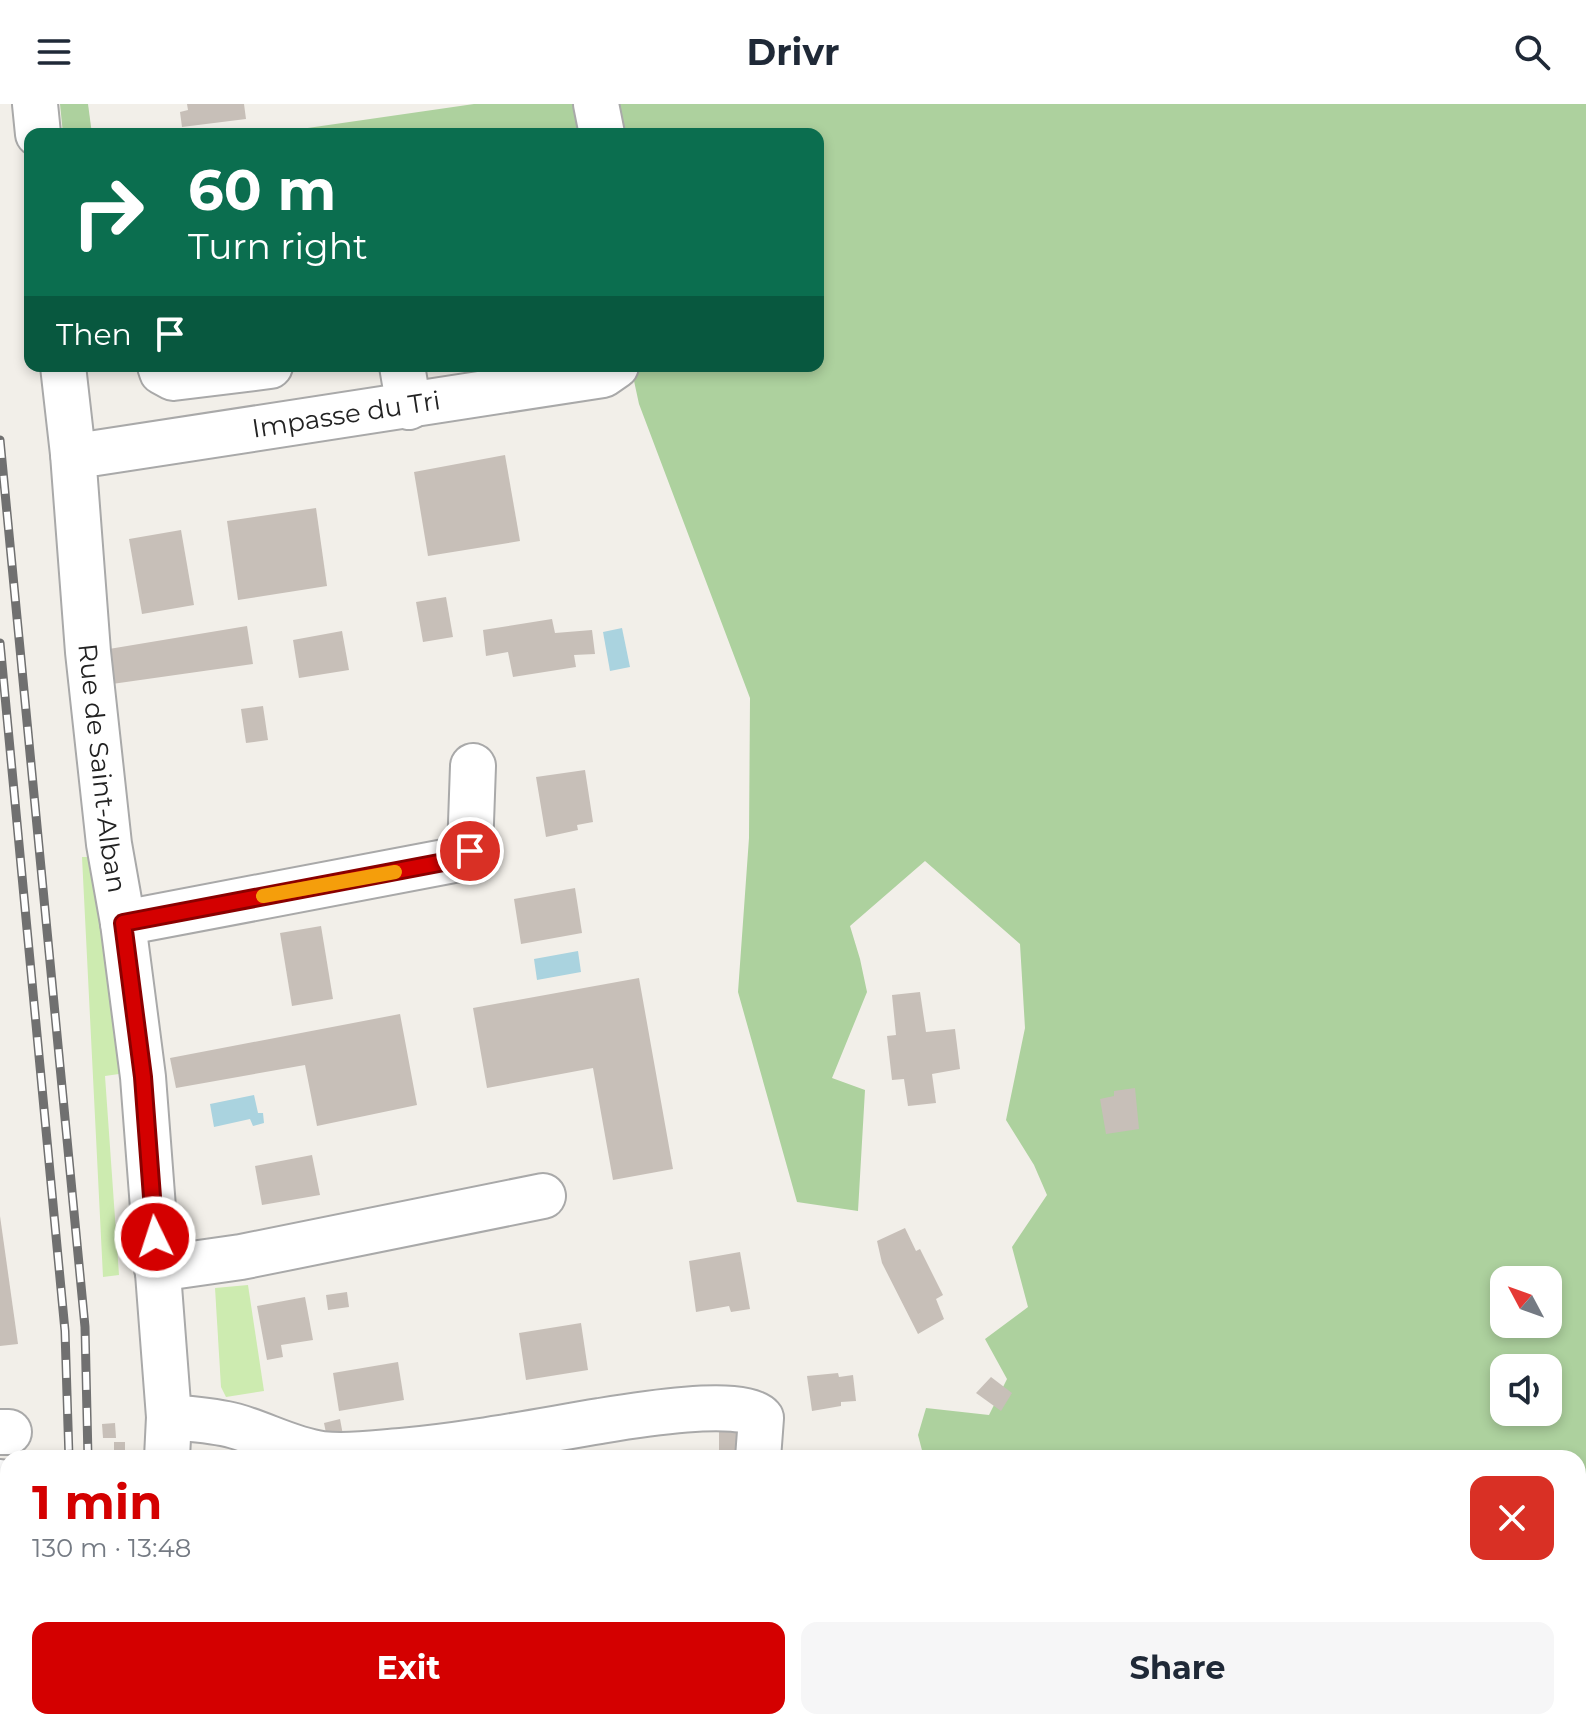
<!DOCTYPE html>
<html lang="en">
<head>
<meta charset="utf-8">
<style>
	body { margin:0; font-family:Montserrat,sans-serif; background:#f6f6f7; color:#1f2937; height:100vh; display:flex; flex-direction:column; font-size:30px; white-space:nowrap }
	* { box-sizing:border-box; margin:0 }
	p { font-size:26px; color:#747a83 }
	.icon { flex:none; width:44px; height:44px; fill:none; stroke:currentColor; stroke-width:2; stroke-linecap:round; stroke-linejoin:round }
	.map { position:relative; flex:1; overflow:hidden }
	.details { position:absolute; left:0px; top:1346px; width:1586px; height:280px; display:flex; flex-direction:column; background:#fff; border-radius:24px 24px 0 0; box-shadow:0 4px 12px #0003 }
	.details>* { flex:none }
	.guide { position:absolute; left:24px; top:24px; width:800px; height:244px; border-radius:16px; box-shadow:0 4px 12px #0003; background:#0b6e4f; color:#fff; overflow:hidden }
	.needle { width:52px; rotate:311deg }
	.fabs { position:absolute; left:1490px; top:1162px; display:grid; gap:16px }
	.fabs a { display:grid; place-items:center; width:72px; height:72px; border-radius:16px; background:#fff; box-shadow:0 4px 12px #0003; font-size:40px }
	.pin { position:absolute; display:grid; place-items:center; width:68px; height:68px; color:#fff; margin:-34px; border:4px solid #fff; border-radius:50%; box-shadow:0 2px 8px #0007 }
	.me { position:absolute; width:88px; margin:-44px; rotate:356deg; stroke-linejoin:round; filter:drop-shadow(0 0 6px #0008) }
	.turn { display:flex; align-items:center; gap:28px; height:168px; padding:0 32px; font-size:36px }
	.turn .icon { width:104px; height:104px; stroke-width:2.5 }
	.turn b { display:block; font-size:56px; line-height:68px }
	.then { display:flex; align-items:center; height:76px; padding:0 32px; background:#0003; gap:16px; font-size:30px }
	.round { display:grid; place-items:center; flex:none; width:84px; height:84px; border-radius:16px; background:#f6f6f7 }
	.overview { display:flex; align-items:center; justify-content:space-between; height:136px; padding:0 32px }
	h1 { font-size:48px; font-weight:700; line-height:60px; color:#d40000 }
	.primary-button { display:flex; gap:16px; margin-top:auto; padding:16px 32px }
	.primary-button a { flex:1; height:92px; border-radius:16px; background:#d40000; color:#fff; font-size:32px; font-weight:700; line-height:92px; text-align:center }
	.primary-button a+a { background:#f6f6f7; color:#1f2937 }
	header { display:flex; justify-content:space-between; align-items:center; height:104px; padding:0 32px; background:#fff; font-size:36px; font-weight:700 }
	.map>svg:first-child { display:block }
	.grass { fill:#cdebb0 }
	.forest { fill:#add19e; fill-rule:evenodd }
	.water { fill:#aad3df }
	.building { fill:#c7bfb8 }
	.lines { fill:none; stroke-linecap:round; stroke-linejoin:round }
	.minor-casing { stroke:#a9a9a9; stroke-width:48 }
	.minor { stroke:#fff; stroke-width:44 }
	.rail-casing { stroke:#707070; stroke-width:9 }
	.rail { stroke:#fff; stroke-width:6; stroke-dasharray:18; stroke-linecap:butt }
	.route-casing { stroke:#8a0000; stroke-width:20 }
	.route { stroke:#d40000; stroke-width:14 }
	.slow { stroke:#f59e0b; stroke-width:14 }
	.labels { text-anchor:middle; stroke-width:8; stroke-linejoin:round; paint-order:stroke }
	.street-label { font-size:26px; fill:#222; stroke:#fff }
</style>
</head>
<body>
<header><svg class="icon" aria-label="menu" viewBox="0 0 24 24"><path d="M4 6h16M4 12h16M4 18h16"/></svg>Drivr<svg class="icon" aria-label="search" viewBox="0 0 24 24"><circle cx="10" cy="10" r="6"/><path d="M15 15l6 6"/></svg></header>
<div class="map">
<svg width="1586" height="1626" viewBox="0 0 1586 1626">
	<rect width="100%" height="100%" fill="#f2efe9"/>
	<!-- grass -->
	<g class="grass">
		<polygon points="82,753 90,753 126,969 105,972 119,1171 103,1173"/>
		<polygon points="248,1181 264,1287 226,1293 221,1283 215,1184"/>
	</g>
	<!-- forest -->
	<g class="forest">
		<polygon points="60,0 88,0 92,30 63,30"/>
		<polygon points="474,0 586,0 592,30 266,30"/>
		<path d="M606 0H1586V1626H993L1003 1618H1578V1354H924L918 1331 926 1304 989 1311 1007 1275 985 1235 1028 1203 1012 1143 1047 1091 1034 1061 1006 1016 1025 924 1020 840 925 757 850 822 860 855 867 888 832 974 865 986 858 1107 797 1098 738 888 749 734 750 594 639 300 631 263 818 262V30H611ZM1504 1176H1548V1220H1504ZM1504 1264H1548V1308H1504Z"/>
	</g>
	<!-- water -->
	<g class="water">
		<polygon points="622,524 630,563 610,567 603,528"/>
		<polygon points="578,847 581,868 537,876 534,855"/>
		<polygon points="254,991 258,1009 263,1009 264,1019 253,1022 250,1015 214,1023 210,1000"/>
	</g>
	<!-- building -->
	<g class="building">
		<polygon points="187,0 244,0 246,15 182,23 180,8 188,6"/>
		<polygon points="505,351 520,437 428,452 414,368"/>
		<polygon points="316,404 327,482 238,496 227,417"/>
		<polygon points="181,426 194,501 142,510 129,435"/>
		<polygon points="446,493 453,533 423,538 416,498"/>
		<polygon points="552,515 555,529 592,526 595,550 574,551 576,563 513,573 508,548 486,552 483,526"/>
		<polygon points="247,522 253,560 112,580 109,545"/>
		<polygon points="342,527 349,566 299,574 293,536"/>
		<polygon points="263,602 268,636 246,639 241,605"/>
		<polygon points="585,666 593,718 577,721 578,726 546,733 536,673"/>
		<polygon points="575,784 582,829 521,840 514,795"/>
		<polygon points="321,822 333,895 292,902 280,829"/>
		<polygon points="639,874 673,1065 613,1076 593,964 487,984 473,904"/>
		<polygon points="920,888 926,928 955,925 960,965 932,970 936,999 908,1002 904,975 892,976 887,932 896,931 892,891"/>
		<polygon points="400,910 417,1001 317,1022 305,961 176,984 170,954"/>
		<polygon points="1135,984 1139,1025 1106,1030 1100,995 1114,992 1114,987"/>
		<polygon points="312,1051 320,1091 262,1101 255,1062"/>
		<polygon points="0,1112 18,1240 0,1242"/>
		<polygon points="905,1124 916,1147 920,1145 943,1191 936,1195 944,1215 918,1230 882,1159 877,1137"/>
		<polygon points="740,1148 750,1205 731,1208 729,1202 696,1208 689,1157"/>
		<polygon points="347,1188 349,1203 328,1206 326,1191"/>
		<polygon points="305,1193 313,1236 281,1241 283,1253 267,1256 257,1202"/>
		<polygon points="581,1219 588,1266 526,1276 519,1229"/>
		<polygon points="398,1258 404,1296 339,1307 333,1269"/>
		<polygon points="838,1269 839,1273 853,1271 856,1297 841,1298 841,1302 812,1307 807,1272"/>
		<polygon points="991,1273 1012,1289 1001,1307 976,1289"/>
		<polygon points="340,1315 343,1331 327,1334 324,1319"/>
		<polygon points="115,1319 116,1334 103,1334 102,1320"/>
		<polygon points="754,1320 752,1354 719,1354 719,1321"/>
		<rect x="114" y="1338" width="11" height="15"/>
		<polygon points="802,1346 830,1350 830,1354 801,1354"/>
		<polygon points="539,1618 589,1618 591,1626 541,1626"/>
		<polygon points="894,1618 933,1618 935,1626 896,1626"/>
	</g>
	<g class="lines">
		<defs>
			<g id="minor">
				<polyline points="35,0 38,30"/>
				<polyline points="596,0 602,30"/>
				<path id="s1" d="M63 262 73 350 88 548 109 740 123 819 143 973 169 1313 167 1354"/>
				<polyline points="160,262 162,268 173,274 270,262"/>
				<polyline points="402,262 409,303"/>
				<path id="s2" d="M73 350 96 349 603 271 616 262"/>
				<polyline points="123,819 465,754 470,747 473,662"/>
				<polyline points="157,1165 241,1153 543,1092"/>
				<path d="M169 1313C190 1315 214 1316 235 1322 264 1330 292 1346 322 1350 349 1353 375 1349 401 1347 468 1341 534 1328 600 1317 630 1312 742 1293 761 1314L758 1354"/>
				<polyline points="0,1328 9,1328"/>
				<polyline points="0,1378 8,1399"/>
				<polyline points="20,1618 20,1626"/>
				<polyline points="151,1626 152,1618"/>
				<polyline points="721,1626 722,1618"/>
			</g>
		</defs>
		<!-- minor casing -->
		<use href="#minor" class="minor-casing"/>
		<!-- minor -->
		<use href="#minor" class="minor"/>
		<defs>
			<g id="rail">
				<polyline points="0,336 85,1223 88,1354"/>
				<polyline points="0,539 65,1227 69,1354"/>
				<polyline points="74,1626 75,1618"/>
				<polyline points="92,1626 93,1618"/>
			</g>
		</defs>
		<!-- rail casing -->
		<use href="#rail" class="rail-casing"/>
		<!-- rail -->
		<use href="#rail" class="rail"/>
	</g>
	<g class="lines">
		<defs>
			<polyline id="route" points="155,1133 143,973 123,819 465,754 470,747"/>
		</defs>
		<!-- route casing -->
		<use href="#route" class="route-casing"/>
		<!-- route -->
		<use href="#route" class="route"/>
		<!-- slow -->
		<polyline class="slow" points="263,792 395,768"/>
	</g>
	<g class="labels">
		<!-- street labels -->
		<g class="street-label">
			<text dy="9" stroke="none"><textPath href="#s2" startOffset="276">Impasse du Tri</textPath></text>
			<text dy="9" stroke="none"><textPath href="#s1" startOffset="404">Rue de Saint-Alban</textPath></text>
		</g>
	</g>
</svg>
<div class="fabs">
<a><svg class="needle" viewBox="-14 -14 28 28"><path d="M0-13l5 13h-10z" fill="#e53935"/><path d="M0 13l5-13h-10z" fill="#747a83"/></svg></a>
<a><svg class="icon" aria-label="sound" viewBox="0 0 24 24"><path d="M4 9h4l5-4v14l-5-4H4zM17 9q2 3 0 6"/></svg></a>
</div>
<div class="pin" style="left:470px;top:747px;background:#d93025"><svg class="icon" aria-label="arrive" viewBox="0 0 24 24"><path d="M6 21V4h12l-3 4 3 4H6"/></svg></div>
<svg class="me" style="left:155px;top:1133px" viewBox="-20 -20 40 40"><circle r="17" fill="#d40000" stroke="#fff" stroke-width="3"/><path d="M0-11L8 9 0 5-8 9z" fill="#fff"/></svg>
<div class="guide">
<div class="turn"><svg class="icon" aria-label="right" viewBox="0 0 24 24"><path d="M7 20v-9h11M14 6l5 5-5 5"/></svg><div><b>60 m</b>Turn right</div></div>
<div class="then">Then<svg class="icon" aria-label="arrive" viewBox="0 0 24 24"><path d="M6 21V4h12l-3 4 3 4H6"/></svg></div>
</div>
<section class="details">
<div class="overview"><div><h1>1 min</h1><p>130 m · 13:48</p></div><a class="round" style="background:#d93025;color:#fff"><svg class="icon" aria-label="close" viewBox="0 0 24 24"><path d="M6 6l12 12M18 6L6 18"/></svg></a></div>
<div class="primary-button"><a>Exit</a><a>Share</a></div>
</section>
</div>
</body>
</html>
